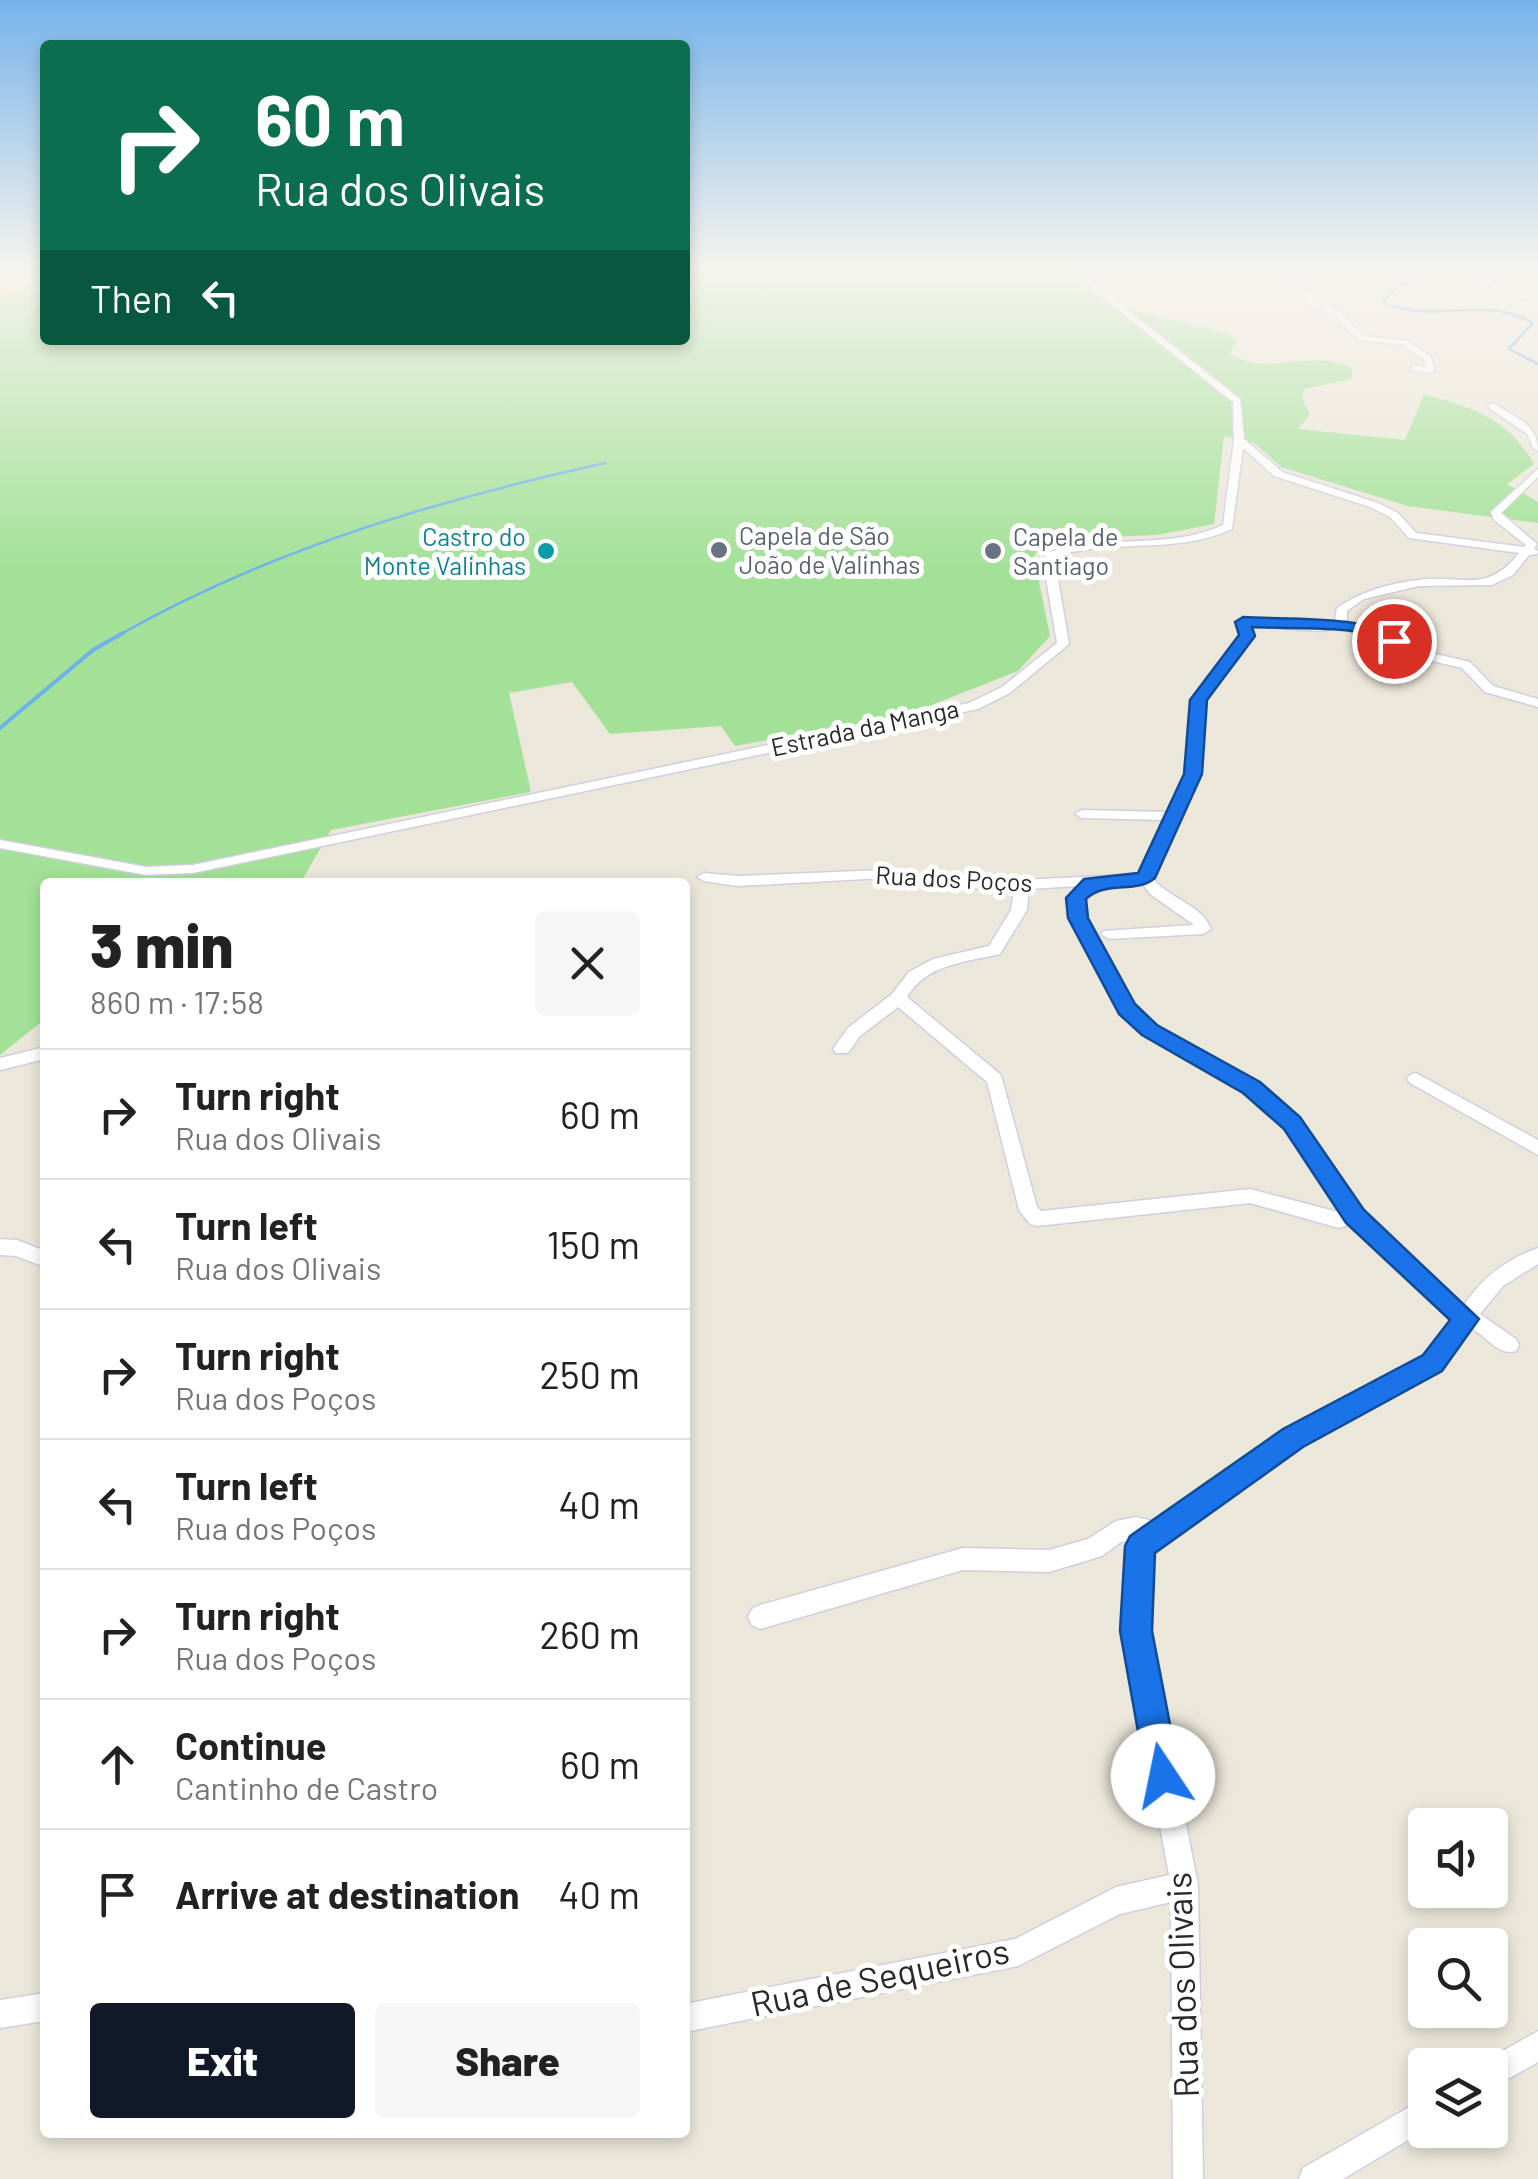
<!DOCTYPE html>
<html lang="en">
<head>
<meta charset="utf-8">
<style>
	body { margin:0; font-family:Barlow,sans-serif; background:#f6f6f6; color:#222; height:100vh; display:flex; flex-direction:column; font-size:38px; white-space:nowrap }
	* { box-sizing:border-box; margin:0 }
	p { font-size:32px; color:#767676 }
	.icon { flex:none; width:55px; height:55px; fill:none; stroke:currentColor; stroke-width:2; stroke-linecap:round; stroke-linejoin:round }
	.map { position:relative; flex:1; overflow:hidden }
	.drawer { position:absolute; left:40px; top:878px; width:650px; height:1260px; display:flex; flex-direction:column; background:#fff; border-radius:10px; box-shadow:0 5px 15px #0003 }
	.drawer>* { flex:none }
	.top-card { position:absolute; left:40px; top:40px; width:650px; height:305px; border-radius:10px; box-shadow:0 5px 15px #0003; background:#0b6e4f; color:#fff; overflow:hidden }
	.fabs { position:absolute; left:1408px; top:1808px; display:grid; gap:20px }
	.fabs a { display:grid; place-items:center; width:100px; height:100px; border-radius:10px; background:#fff; box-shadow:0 5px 15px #0003; font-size:50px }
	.pin { position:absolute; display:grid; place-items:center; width:85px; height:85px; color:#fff; margin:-42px; border:5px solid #fff; border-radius:50%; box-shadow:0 2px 10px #0007 }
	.me { position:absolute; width:110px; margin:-55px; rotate:349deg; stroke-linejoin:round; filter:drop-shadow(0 0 8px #0008) }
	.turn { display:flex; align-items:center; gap:35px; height:210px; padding:0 50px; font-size:45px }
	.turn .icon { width:130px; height:130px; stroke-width:2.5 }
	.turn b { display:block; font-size:70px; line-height:85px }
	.then { display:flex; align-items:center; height:95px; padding:0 50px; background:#0003; gap:20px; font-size:38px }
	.round { display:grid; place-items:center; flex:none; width:105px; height:105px; border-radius:10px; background:#f6f6f6 }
	.head { display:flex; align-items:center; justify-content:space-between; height:170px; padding:0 50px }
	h1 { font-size:60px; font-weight:800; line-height:75px }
	.button { display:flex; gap:20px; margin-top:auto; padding:20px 50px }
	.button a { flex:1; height:115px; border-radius:10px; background:#111827; color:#fff; font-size:40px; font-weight:800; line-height:115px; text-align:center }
	.button a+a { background:#f6f6f6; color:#222 }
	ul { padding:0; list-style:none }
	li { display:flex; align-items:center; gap:30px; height:130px; padding:0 50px; border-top:2px solid #e0e0e0 }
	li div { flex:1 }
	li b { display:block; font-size:38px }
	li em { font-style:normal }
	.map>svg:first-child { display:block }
	.green { fill:#a2e197 }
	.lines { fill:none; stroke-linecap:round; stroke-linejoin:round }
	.stream-far1 { stroke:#6eb2ec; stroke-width:2.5 }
	.stream { stroke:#6eb2ec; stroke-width:4 }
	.minor-casing { stroke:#cfcfe1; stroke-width:3 }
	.major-casing { stroke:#cbcbcb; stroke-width:4 }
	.minor { fill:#fff; fill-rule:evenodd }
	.major { fill:#ede75c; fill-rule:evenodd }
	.route { fill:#1a73e8; stroke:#114b97; stroke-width:2.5 }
	.worship-dot { fill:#6b7280; stroke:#fff; stroke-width:4 }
	.culture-dot { fill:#0f9aa8; stroke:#fff; stroke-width:4 }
	.labels { text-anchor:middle; stroke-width:10; stroke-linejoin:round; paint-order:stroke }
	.far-worship-label { font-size:25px; fill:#5b616d; stroke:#fff; text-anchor:start }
	.far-culture-label { font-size:25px; fill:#0d838f; stroke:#fff; text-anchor:end }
	.far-street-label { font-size:25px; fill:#282828; stroke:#fff }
	.near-street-label { font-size:35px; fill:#282828; stroke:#fff }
</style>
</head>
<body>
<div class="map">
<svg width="1538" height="2179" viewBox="0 0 1538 2179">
	<rect width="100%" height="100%" fill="#ebe7da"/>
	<!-- green -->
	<path class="green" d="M685 266H1094L1098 267 1078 277 1192 364 1196 363 1120 308 1230 334 1238 341 1229 354C1274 378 1309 347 1352 368V379L1304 389 1302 399 1310 414 1298 429 1405 440 1424 394C1474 409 1506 416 1534 464L1507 484 1538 502V523L1408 506 1281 467 1254 443 1224 436 1214 524 1157 535 1052 539 1039 547 1034 557 1050 636 1018 671 906 715 735 746 721 726 610 734 572 682 509 693 531 792 331 830 301 882H45V1019L0 1055V295L45 291V340H685Z"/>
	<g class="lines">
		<!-- stream-far1 -->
		<g class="stream-far1">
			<polyline points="28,266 45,268"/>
			<path d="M1411 266 1417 273 1414 279 1400 284 1382 302C1431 325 1486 294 1533 323L1509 349 1538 364"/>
			<path d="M119 635C271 549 435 501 605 463"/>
		</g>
		<!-- stream -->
		<polyline class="stream" points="0,728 93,650 123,633"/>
		<defs>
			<g id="minor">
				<path d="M1105 266H1117L1091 275 1088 279 1240 399 1244 439 1282 472 1378 503 1398 513 1416 533 1524 547 1526 545 1494 520 1491 512 1538 469V477L1501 513 1537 544 1534 549 1538 551 1537 554 1529 555 1513 575 1492 585 1419 586 1364 599 1347 611V622L1359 626H1376L1419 650 1470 662 1493 686 1538 699V707L1485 692 1462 668 1411 656 1370 633 1358 634 1340 628 1319 631 1250 626 1253 636 1205 700 1200 775 1153 878C1168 899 1202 904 1211 929L1203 934 1109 939 1101 934 1103 931 1194 925 1150 894 1142 883 1097 885 1084 899 1086 918 1132 1005 1156 1026 1257 1084 1298 1118 1362 1211 1464 1305C1483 1277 1506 1259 1538 1248V1264L1503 1286 1480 1314 1516 1339 1519 1345 1516 1351C1499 1357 1485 1335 1471 1328L1440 1369 1301 1445 1151 1551 1148 1631 1198 1885 1203 2179H1173L1171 1902 1120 1914 1018 1966 685 2032V2004L1015 1939 1116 1887 1169 1875 1124 1631 1128 1546 1131 1540 1121 1542 1102 1556 1049 1572 963 1570 760 1629 752 1625 748 1617 752 1609 760 1605 963 1548 1049 1550 1088 1539 1116 1521 1136 1517 1156 1522 1285 1431 1426 1357 1454 1320 1352 1224 1339 1228 1250 1203 1037 1226 1030 1224 1019 1210 987 1082 898 1007 860 1036 848 1053H836L833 1049 848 1028 892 994 909 972 933 959 989 946 1011 910 1014 889 951 888 883 878 737 886 704 881 697 877 704 873 737 876 883 870 951 878 1022 880 1140 874 1165 820 1082 818 1075 814 1082 810 1169 812 1186 775 1193 700 1241 636 1239 620 1319 623 1335 621 1337 608C1360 592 1390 583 1418 580 1463 574 1486 595 1519 553L1409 538 1390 517 1370 507 1274 476 1243 448 1232 529C1176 555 1115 538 1057 556L1055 561 1069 644 1010 693 978 709 193 873 146 875 0 848V840L146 867 193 865 969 703 1002 687 1057 643 1043 561 1049 552C1108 534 1169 550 1223 525L1234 440 1233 402 1080 279 1085 271ZM1079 886 1068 898 1070 918 1120 1012 1144 1034 1245 1092 1286 1128 1342 1213 1250 1189 1041 1211 1037 1207 1001 1075 907 997C926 964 966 962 1000 954L1027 910 1029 889Z"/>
				<polygon points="1262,266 1271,266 1304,284 1314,298 1342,313 1363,336 1409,341 1431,357 1435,370 1431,373 1410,370 1413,365 1426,367 1424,360 1404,345 1358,340 1336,317 1308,302 1298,288"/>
				<polygon points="1454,266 1463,266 1501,286 1538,297 1538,301 1495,290"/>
				<path d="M1489 404H1495C1516 418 1538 424 1538 451L1533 448 1527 434 1489 408Z"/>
				<polygon points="45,1047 45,1059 0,1070 0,1058"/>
				<polygon points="1416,1073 1538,1140 1538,1155 1410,1083 1407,1079 1410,1075"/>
				<polygon points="0,1239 17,1240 45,1251 45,1267 16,1256 0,1255"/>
				<polygon points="45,1993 45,2021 0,2028 0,2000"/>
				<polygon points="1538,2031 1538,2062 1490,2089 1490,2065 1480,2064"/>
				<polygon points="1425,2098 1425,2130 1343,2179 1299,2179 1303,2168"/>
			</g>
			<polygon id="major" points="45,286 45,292 0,295 0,289"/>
		</defs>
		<!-- minor casing -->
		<use href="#minor" class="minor-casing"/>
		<!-- major casing -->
		<use href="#major" class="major-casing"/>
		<!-- minor -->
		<use href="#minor" class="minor"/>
		<!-- major -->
		<use href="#major" class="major"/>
	</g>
	<!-- sky -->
	<linearGradient id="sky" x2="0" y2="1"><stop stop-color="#77b3ea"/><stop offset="0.47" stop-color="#f6f4ee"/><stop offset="1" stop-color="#f6f4ee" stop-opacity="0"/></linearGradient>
	<rect width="1538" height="571" fill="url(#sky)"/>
	<!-- route -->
	<path class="route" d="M1243 617C1286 620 1372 614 1402 641L1394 646C1387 643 1380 638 1372 635 1344 626 1286 629 1252 627L1255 636 1207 700 1202 774 1155 878C1136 894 1106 880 1086 899L1088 918 1135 1004 1157 1025 1260 1082 1300 1117 1364 1210 1479 1319 1442 1371 1303 1447 1155 1553 1152 1631 1180 1776 1175 1788 1163 1793 1151 1788 1146 1776 1120 1631 1125 1546 1130 1536 1283 1429 1423 1355 1450 1320 1346 1223 1284 1129 1243 1093 1142 1035 1119 1014 1068 918 1066 898 1084 879 1138 873 1184 774 1190 700 1239 635 1235 622Z"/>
	<!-- markers -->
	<g class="worship-dot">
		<circle cx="719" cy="550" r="10"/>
		<circle cx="993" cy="551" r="10"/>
	</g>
	<circle class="culture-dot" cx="546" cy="551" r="10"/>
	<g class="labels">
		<!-- far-worship labels -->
		<g class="far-worship-label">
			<text x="739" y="545">Capela de São<tspan x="739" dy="29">João de Valinhas</tspan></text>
			<text x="1013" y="546">Capela de<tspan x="1013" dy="29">Santiago</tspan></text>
		</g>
		<!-- far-culture labels -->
		<g class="far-culture-label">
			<text x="526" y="546">Castro do<tspan x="526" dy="29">Monte Valinhas</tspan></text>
		</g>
		<!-- far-street labels -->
		<g class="far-street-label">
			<text transform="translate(865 728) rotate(-12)" y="9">Estrada da Manga</text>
			<text transform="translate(954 879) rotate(3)" y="9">Rua dos Poços</text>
		</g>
		<!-- near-street labels -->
		<g class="near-street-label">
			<text transform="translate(880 1978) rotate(-12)" y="12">Rua de Sequeiros</text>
			<text transform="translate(1183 1985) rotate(-92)" y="12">Rua dos Olivais</text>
		</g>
	</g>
</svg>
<div class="fabs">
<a><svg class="icon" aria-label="sound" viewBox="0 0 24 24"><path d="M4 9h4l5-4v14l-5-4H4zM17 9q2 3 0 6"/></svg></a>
<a><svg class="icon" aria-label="search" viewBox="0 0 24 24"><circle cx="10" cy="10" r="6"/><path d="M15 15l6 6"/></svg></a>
<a><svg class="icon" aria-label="layers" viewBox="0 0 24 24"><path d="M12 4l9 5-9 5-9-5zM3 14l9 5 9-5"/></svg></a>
</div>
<div class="pin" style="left:1394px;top:641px;background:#d93025"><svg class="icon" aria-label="arrive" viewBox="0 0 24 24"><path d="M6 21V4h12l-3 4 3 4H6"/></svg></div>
<svg class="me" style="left:1163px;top:1776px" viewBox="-20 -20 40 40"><circle r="19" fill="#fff"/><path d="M0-13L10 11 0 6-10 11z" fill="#1a73e8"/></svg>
<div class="top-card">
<div class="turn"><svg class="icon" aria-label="right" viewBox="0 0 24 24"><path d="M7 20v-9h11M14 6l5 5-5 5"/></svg><div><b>60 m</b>Rua dos Olivais</div></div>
<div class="then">Then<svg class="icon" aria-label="left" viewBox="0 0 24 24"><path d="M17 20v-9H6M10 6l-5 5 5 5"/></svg></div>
</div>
<section class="drawer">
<div class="head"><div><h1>3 min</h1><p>860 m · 17:58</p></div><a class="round"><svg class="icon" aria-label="close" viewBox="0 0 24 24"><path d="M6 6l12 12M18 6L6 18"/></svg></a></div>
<ul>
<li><svg class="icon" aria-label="right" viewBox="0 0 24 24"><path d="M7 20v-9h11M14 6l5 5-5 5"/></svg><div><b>Turn right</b><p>Rua dos Olivais</p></div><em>60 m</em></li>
<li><svg class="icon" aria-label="left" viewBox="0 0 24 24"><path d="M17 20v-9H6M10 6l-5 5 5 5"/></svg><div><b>Turn left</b><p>Rua dos Olivais</p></div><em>150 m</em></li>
<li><svg class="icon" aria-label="right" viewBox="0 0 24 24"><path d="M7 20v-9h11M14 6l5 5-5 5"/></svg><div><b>Turn right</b><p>Rua dos Poços</p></div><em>250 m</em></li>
<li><svg class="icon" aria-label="left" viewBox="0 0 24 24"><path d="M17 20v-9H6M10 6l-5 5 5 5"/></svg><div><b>Turn left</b><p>Rua dos Poços</p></div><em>40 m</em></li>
<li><svg class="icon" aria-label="right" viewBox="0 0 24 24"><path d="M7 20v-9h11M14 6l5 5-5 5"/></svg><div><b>Turn right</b><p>Rua dos Poços</p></div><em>260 m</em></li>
<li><svg class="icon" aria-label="ahead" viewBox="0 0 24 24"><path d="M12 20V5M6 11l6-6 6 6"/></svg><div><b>Continue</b><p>Cantinho de Castro</p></div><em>60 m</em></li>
<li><svg class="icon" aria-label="arrive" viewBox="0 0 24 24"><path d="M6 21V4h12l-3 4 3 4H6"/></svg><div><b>Arrive at destination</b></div><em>40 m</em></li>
</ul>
<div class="button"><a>Exit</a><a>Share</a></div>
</section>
</div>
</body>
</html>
